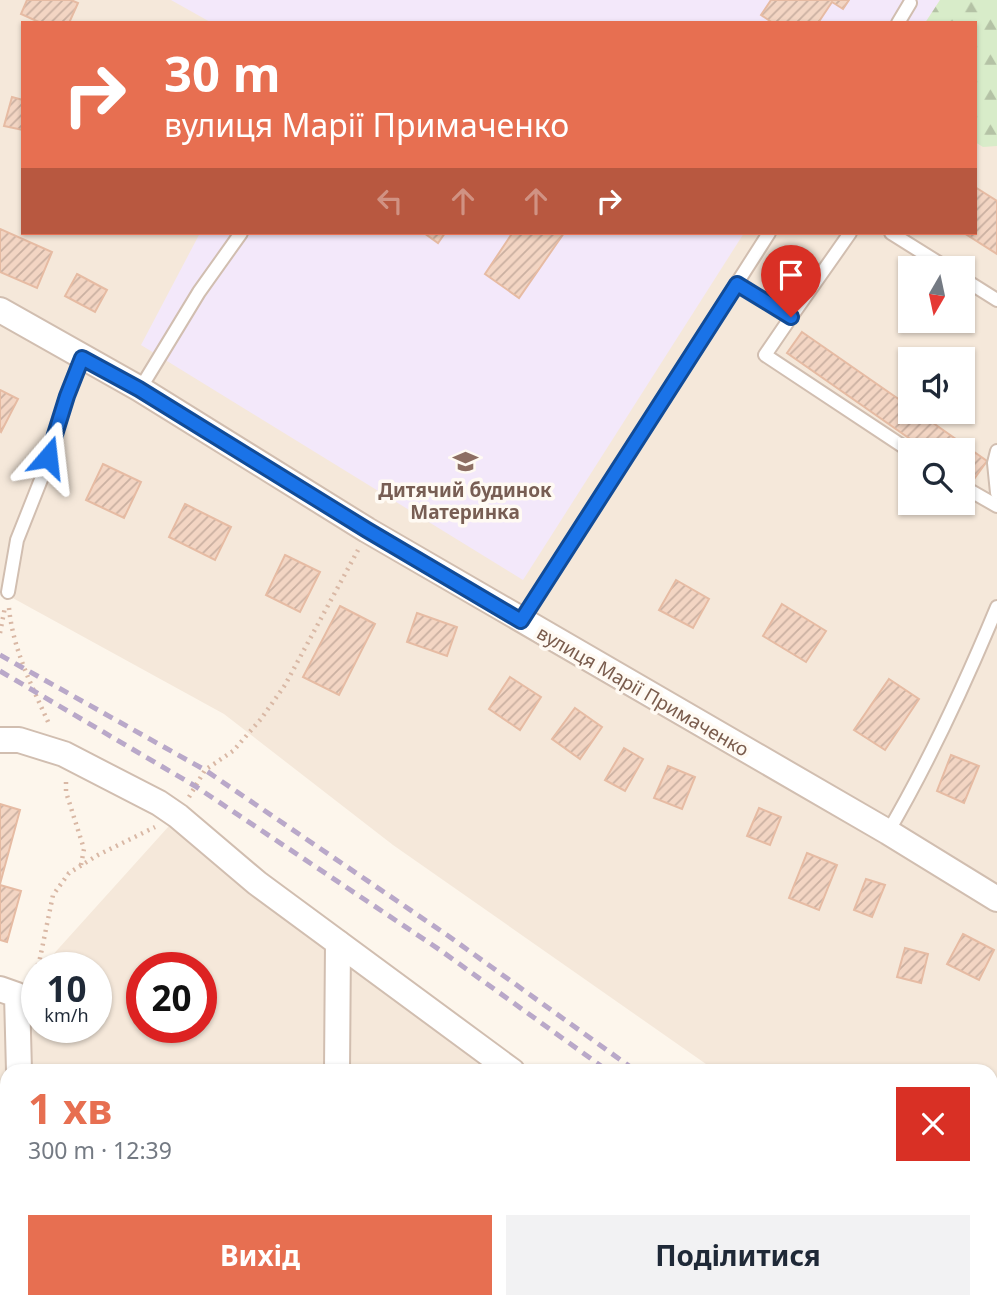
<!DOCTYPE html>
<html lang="uk">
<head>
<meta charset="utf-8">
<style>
	body { margin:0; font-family:"Noto Sans",sans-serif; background:#f2f2f3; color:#1f2937; height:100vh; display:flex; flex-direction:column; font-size:26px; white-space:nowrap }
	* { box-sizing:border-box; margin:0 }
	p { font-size:23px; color:#747a83 }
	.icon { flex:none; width:38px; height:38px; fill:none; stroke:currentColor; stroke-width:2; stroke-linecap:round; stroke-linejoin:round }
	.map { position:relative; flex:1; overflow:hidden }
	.details { position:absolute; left:0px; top:1064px; width:998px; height:245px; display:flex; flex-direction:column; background:#fff; border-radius:21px 21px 0 0; box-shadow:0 2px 5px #0004 }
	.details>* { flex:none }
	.banner { position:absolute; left:21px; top:21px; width:956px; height:214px; border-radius:0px; box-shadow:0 2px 5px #0004; background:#e76f51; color:#fff; overflow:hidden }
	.needle { width:46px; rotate:189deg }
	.controls { position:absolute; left:898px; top:256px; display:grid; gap:14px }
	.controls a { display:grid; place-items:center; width:77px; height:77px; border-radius:0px; background:#fff; box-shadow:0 2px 5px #0004; font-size:35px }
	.speed { position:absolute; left:21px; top:952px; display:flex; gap:14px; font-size:35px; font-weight:700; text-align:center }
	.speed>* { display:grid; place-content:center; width:91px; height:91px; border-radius:50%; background:#fff; box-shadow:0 2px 5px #0004; line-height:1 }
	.speed small { font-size:18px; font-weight:400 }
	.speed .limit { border:10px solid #d22; background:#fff; color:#111 }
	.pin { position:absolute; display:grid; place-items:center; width:60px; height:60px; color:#fff; margin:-72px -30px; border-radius:50% 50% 50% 0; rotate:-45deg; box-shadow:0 0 7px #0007 }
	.pin .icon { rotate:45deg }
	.me { position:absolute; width:77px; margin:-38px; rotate:17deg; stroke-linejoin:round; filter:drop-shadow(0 0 5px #0008) }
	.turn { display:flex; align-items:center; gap:24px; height:147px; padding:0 28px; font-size:32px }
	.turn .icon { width:91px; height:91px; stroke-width:2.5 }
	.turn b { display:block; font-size:49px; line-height:60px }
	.lanes { display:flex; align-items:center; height:66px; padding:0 28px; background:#0003; justify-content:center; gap:35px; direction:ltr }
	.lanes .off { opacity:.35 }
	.round { display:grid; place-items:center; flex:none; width:74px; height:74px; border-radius:0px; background:#f2f2f3 }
	.summary { display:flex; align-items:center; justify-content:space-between; height:119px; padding:0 28px }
	h1 { font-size:42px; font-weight:700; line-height:52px; color:#e76f51 }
	.action { display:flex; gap:14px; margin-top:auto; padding:14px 28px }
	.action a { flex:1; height:80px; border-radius:0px; background:#e76f51; color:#fff; font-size:28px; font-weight:700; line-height:80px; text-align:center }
	.action a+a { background:#f2f2f3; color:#1f2937 }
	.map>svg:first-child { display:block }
	.residential { fill:#f5e8da; fill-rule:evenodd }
	.education { fill:#f3e8fa }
	.forest { fill:url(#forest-firs) }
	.building { fill:url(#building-hatch); stroke:#e6bba3; stroke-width:2 }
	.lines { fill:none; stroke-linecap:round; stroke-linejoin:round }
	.service-casing { stroke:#d1beb0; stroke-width:16 }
	.minor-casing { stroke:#d1beb0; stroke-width:28 }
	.path { stroke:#d9b8a5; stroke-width:4.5; stroke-dasharray:2 5; stroke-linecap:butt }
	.service { stroke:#fff; stroke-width:12 }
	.minor { stroke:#fff; stroke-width:24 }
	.rail { stroke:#b9a8c9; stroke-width:5; stroke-dasharray:10 7; stroke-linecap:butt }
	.route-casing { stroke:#114b97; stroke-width:18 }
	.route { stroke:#1a73e8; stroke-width:12 }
	.labels { text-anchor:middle; stroke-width:7; stroke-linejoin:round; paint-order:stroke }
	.education-label { font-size:19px; font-weight:bold; fill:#785e54; stroke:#fffaf3 }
	.street-label { font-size:19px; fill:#7a5c4d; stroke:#fffaf3 }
</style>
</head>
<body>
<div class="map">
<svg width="997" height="1309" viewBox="0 0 997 1309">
	<defs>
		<pattern id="forest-firs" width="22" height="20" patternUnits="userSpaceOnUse" patternTransform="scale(1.75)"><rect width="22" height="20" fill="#d8ecc9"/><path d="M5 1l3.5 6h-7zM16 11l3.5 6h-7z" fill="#b4c2a5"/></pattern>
		<pattern id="building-hatch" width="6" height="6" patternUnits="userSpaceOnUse" patternTransform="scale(1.75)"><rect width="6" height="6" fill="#f3d5c3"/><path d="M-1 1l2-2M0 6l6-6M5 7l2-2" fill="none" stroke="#cab0a1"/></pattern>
	</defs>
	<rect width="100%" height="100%" fill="#fdf6ec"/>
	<!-- residential -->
	<g class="residential">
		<path d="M0 0H997V1268L990 1263V1071H716L393 845 224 714 0 591ZM23 23H975V233H23ZM910 268H962V320H910ZM910 359H962V411H910ZM910 450H962V502H910Z"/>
		<path d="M178 816 498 1071H7V1302H786L795 1309H0V988L17 995 37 973V1027H96V968H41ZM142 968H201V1027H142Z"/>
	</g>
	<!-- education -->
	<g class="education">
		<polygon points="171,0 940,0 925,23 212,23"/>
		<polygon points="200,233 744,233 523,580 141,345"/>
	</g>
	<!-- forest -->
	<polygon class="forest" points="940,0 997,0 997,146 983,147 975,142 975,23 925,23"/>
	<!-- building -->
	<g class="building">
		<polygon points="27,0 71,0 78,3 69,23 41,23 21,14"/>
		<polygon points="771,0 849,0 843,9 832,2 818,23 773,23 761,15"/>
		<polygon points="12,97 23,100 23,130 4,126"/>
		<polygon points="975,187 997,201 997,254 964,233 975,233"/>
		<polygon points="0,229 52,252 37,288 0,272"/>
		<polygon points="424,233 445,233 438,243"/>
		<polygon points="508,233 564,233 519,298 485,274 511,235"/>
		<polygon points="77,274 107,290 95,312 65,296"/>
		<polygon points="802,332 910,407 910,411 916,411 987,461 972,482 962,476 962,450 926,450 787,353"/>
		<polygon points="0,390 18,399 1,432 0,431"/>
		<polygon points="103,464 141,482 124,518 86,500"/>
		<polygon points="185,504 231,527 215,560 169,537"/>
		<polygon points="285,555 320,572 300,612 266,595"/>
		<polygon points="676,580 709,599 693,628 659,610"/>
		<polygon points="782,604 826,631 806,662 763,636"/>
		<polygon points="340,606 375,624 339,695 303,677"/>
		<polygon points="417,613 457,627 447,656 407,642"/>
		<polygon points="510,677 541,697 520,730 489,709"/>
		<polygon points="889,679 919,699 885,750 854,730"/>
		<polygon points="575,708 602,727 580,759 552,739"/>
		<polygon points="624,748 643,759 625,791 605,780"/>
		<polygon points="951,755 979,766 964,803 937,791"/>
		<polygon points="668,766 695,777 682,809 654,798"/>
		<polygon points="0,804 20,810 0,884"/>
		<polygon points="759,808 781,817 770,845 747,836"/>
		<polygon points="807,853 837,865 819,910 789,898"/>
		<polygon points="866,879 885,885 872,917 854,910"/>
		<polygon points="0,885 21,891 7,942 0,940"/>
		<polygon points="963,934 994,950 979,980 947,964"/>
		<polygon points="905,948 928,954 921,983 897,977"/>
		<polygon points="114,1068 115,1071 73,1071"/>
		<polygon points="199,1068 200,1071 159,1071 159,1070"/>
		<polygon points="300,1068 300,1071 251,1071 251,1070"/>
		<polygon points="0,1156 7,1157 7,1206 0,1205"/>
		<polygon points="172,1302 229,1302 232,1309 175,1309"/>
		<polygon points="414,1302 445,1302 444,1309 413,1309"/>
	</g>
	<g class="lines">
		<defs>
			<g id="service">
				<polyline points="898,23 910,3"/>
				<polyline points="891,233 947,268"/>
				<polyline points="962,278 997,300"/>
				<polyline points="737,284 791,317 850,233"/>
				<polyline points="791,317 765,355 910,451"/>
				<polyline points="140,389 199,292 241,233"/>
				<polyline points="997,451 994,463 997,493"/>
				<polyline points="962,486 997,506"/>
				<polyline points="8,592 17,540 42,477 67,395 82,358"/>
				<polyline points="521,621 769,233"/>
				<path d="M888 832C930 760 965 684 997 607"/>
				<polyline points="0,1110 7,1101"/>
				<polyline points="0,1248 7,1249"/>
				<polyline points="135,1302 141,1309"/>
				<polyline points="296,1302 298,1309"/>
				<polyline points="702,1309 703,1302"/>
			</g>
			<g id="minor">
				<polyline points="0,310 140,389 367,530 888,832 997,899"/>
				<polyline points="0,740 19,740 64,754 159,803 178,816 257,883 512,1071"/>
				<polyline points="0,989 17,995 19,1071"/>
				<polyline points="337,1071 338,943"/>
				<polyline points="359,1302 360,1309"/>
				<polyline points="780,1302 790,1309"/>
			</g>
		</defs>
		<!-- service casing -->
		<use href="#service" class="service-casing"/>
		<!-- minor casing -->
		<use href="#minor" class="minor-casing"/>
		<!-- path -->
		<g class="path">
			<path d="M9 608C13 650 32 686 49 724"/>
			<polyline points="0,633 5,607"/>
			<polyline points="66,782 66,792 84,849 81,865"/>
			<polyline points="189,797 205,770 233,751 261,719 285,685 358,550"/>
			<polyline points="29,977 39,963 53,895 69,873 98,855 155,827"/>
			<polyline points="322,1309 322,1302"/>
		</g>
		<!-- service -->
		<use href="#service" class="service"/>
		<!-- minor -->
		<use href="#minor" class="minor"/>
		<!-- rail -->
		<g class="rail">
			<polyline points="0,655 205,770 447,935 636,1071"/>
			<polyline points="0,671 195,786 440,950 608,1071"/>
			<polyline points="928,1302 937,1309"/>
			<polyline points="954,1302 964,1309"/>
		</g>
	</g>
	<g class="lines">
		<defs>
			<polyline id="route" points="48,457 67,396 82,358 139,389 367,530 521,621 737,284 791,317"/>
		</defs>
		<!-- route casing -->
		<use href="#route" class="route-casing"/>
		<!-- route -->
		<use href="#route" class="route"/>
	</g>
	<!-- icons -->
	<defs>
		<symbol id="school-bare" viewBox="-9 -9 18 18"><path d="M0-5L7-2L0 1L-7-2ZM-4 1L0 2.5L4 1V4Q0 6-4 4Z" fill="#8d6e63" stroke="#fffaf3" stroke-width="2.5" paint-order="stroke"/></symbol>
	</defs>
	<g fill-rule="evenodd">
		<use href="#school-bare" x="448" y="444" width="35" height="35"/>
	</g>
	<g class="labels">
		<!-- education labels -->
		<g class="education-label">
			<text x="465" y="497">Дитячий будинок<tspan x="465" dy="22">Материнка</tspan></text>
		</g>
		<!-- street labels -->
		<g class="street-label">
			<text transform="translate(643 691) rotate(30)" y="7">вулиця Марії Примаченко</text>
		</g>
	</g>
</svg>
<div class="controls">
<a><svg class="needle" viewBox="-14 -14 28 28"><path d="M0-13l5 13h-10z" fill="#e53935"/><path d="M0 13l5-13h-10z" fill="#747a83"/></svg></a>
<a><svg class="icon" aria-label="sound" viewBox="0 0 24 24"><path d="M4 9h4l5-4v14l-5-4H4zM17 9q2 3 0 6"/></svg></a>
<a><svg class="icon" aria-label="search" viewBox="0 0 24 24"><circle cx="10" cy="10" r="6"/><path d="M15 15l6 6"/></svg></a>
</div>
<div class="speed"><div>10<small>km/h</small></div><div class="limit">20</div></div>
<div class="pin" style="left:791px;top:317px;background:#d93025"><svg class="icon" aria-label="arrive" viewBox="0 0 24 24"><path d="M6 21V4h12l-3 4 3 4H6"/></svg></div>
<svg class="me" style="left:48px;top:457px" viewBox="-20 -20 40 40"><path d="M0-17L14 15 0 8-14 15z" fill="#1a73e8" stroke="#fff" stroke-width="4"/></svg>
<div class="banner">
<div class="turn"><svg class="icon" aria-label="right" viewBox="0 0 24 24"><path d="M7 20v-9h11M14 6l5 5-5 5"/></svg><div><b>30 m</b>вулиця Марії Примаченко</div></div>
<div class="lanes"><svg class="icon off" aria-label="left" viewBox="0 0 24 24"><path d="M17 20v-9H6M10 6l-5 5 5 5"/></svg><svg class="icon off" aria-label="ahead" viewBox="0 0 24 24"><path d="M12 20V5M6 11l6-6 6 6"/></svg><svg class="icon off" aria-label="ahead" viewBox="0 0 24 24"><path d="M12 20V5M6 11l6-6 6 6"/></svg><svg class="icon" aria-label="right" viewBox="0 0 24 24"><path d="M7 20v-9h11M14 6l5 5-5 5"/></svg></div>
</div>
<section class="details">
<div class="summary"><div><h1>1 хв</h1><p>300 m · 12:39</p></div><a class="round" style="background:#d93025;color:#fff"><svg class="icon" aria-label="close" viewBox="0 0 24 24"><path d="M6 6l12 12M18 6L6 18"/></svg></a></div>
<div class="action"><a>Вихід</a><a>Поділитися</a></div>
</section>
</div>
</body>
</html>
